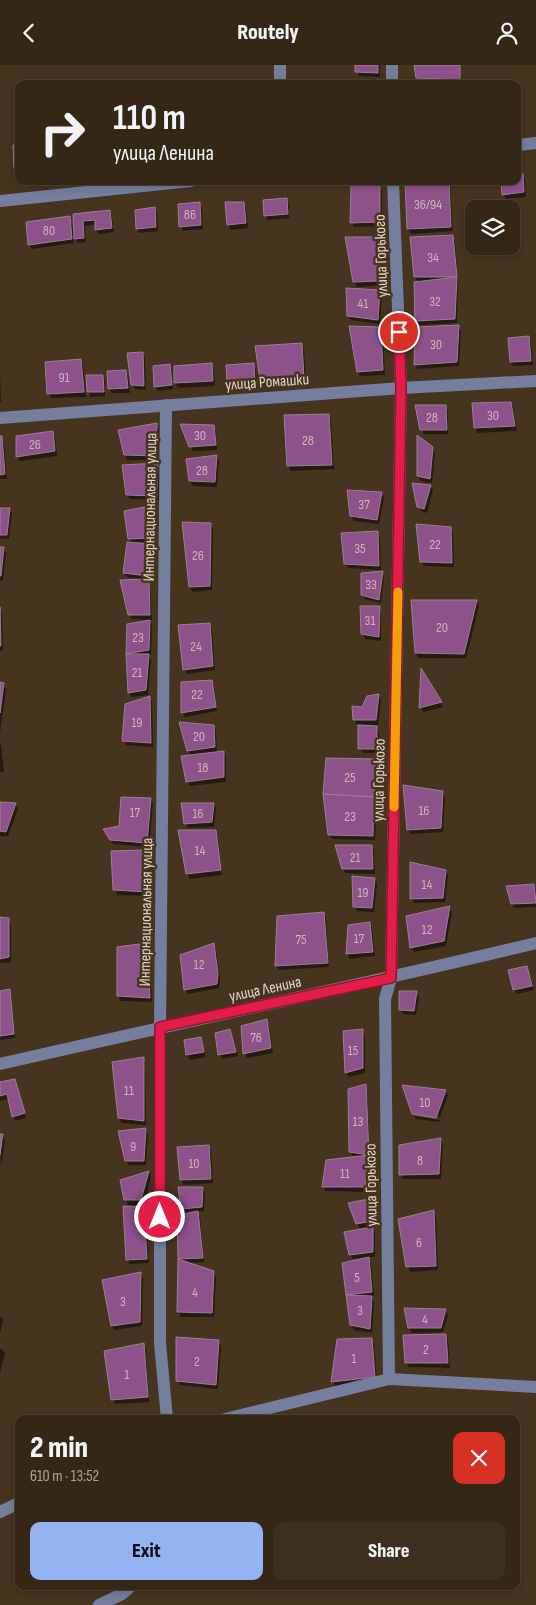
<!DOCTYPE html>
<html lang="en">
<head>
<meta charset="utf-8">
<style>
	body { margin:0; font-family:"Sofia Sans Condensed",sans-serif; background:#3c2f1f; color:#f1f3f6; height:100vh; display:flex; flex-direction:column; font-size:19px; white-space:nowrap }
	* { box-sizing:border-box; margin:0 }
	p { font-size:16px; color:#a9a5a1 }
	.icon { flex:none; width:28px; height:28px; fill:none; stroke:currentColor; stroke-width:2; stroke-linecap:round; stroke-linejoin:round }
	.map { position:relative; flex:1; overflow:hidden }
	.details { position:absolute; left:15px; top:1350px; width:505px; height:175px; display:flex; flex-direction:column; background:#342716; border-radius:10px; box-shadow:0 2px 8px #0003,0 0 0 1px #4e4435 }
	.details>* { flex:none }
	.guide { position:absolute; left:15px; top:15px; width:506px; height:105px; border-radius:10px; box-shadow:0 2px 8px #0003,0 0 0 1px #4e4435; background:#342716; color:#f1f3f6; overflow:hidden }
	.controls { position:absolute; left:465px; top:135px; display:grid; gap:10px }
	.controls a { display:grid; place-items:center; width:55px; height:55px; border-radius:10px; background:#342716; box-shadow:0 2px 8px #0003,0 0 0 1px #4e4435; font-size:25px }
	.pin { position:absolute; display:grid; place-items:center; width:42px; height:42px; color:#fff; margin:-21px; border:2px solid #fff; border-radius:50%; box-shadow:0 1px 5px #0007 }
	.me { position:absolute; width:55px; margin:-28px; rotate:0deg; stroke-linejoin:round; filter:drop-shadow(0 0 4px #0008) }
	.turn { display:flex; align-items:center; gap:18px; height:105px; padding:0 15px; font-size:22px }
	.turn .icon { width:65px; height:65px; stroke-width:2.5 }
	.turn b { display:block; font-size:35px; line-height:42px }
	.round { display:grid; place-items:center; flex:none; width:52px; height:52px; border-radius:10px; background:#3c2f1f }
	.summary { display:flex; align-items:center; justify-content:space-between; height:85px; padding:0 15px }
	h1 { font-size:30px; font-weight:800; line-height:38px }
	.primary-button { display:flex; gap:10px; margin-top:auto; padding:10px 15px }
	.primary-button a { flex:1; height:58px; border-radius:10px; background:#95b2f1; color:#111; font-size:20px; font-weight:800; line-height:58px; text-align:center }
	.primary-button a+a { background:#3c2f1f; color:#f1f3f6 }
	header { display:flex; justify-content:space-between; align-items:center; height:65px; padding:0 15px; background:#342716; font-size:22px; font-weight:800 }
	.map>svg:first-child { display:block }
	.shadow { fill:#0007 }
	.building { fill:#8e528a; stroke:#988096 }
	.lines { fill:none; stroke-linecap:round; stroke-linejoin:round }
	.minor { stroke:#747f9f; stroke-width:12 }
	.route-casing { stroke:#92132f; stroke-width:12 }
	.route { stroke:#e11d48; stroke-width:9 }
	.slow { stroke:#f59e0b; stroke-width:9 }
	.labels { text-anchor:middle; stroke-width:5; stroke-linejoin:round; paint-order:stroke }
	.number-label { font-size:14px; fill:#ccb4b8 }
	.street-label { font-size:16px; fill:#e1d5c8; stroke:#46341e }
</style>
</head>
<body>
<header><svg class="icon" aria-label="back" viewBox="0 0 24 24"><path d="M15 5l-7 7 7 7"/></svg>Routely<svg class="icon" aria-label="person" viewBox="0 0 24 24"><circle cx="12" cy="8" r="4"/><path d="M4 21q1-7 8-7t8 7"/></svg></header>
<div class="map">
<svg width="536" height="1540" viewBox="0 0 536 1540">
	<rect width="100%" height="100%" fill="#46341e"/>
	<!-- shadow -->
	<g class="shadow">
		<polygon points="356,0 380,0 380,12 359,11"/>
		<polygon points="416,0 458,0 459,19 420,17 417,12"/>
		<polygon points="518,110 522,110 525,114 526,132 506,134 503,129 518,116"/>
		<polygon points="406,116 450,116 453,166 411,169 408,164"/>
		<polygon points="379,121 382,125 382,161 354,162 352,157"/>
		<polygon points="286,134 289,139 289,153 268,155 265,151 265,136"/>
		<polygon points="200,138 202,143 203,164 183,166 181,162"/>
		<polygon points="243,138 246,143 248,163 231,165 228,160 227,139"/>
		<polygon points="154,144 157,148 158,166 139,168 137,164 136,146"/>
		<polygon points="110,146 112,151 114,167 99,169 96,165 96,159 85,161 86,177 78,178 73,170 74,178 32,184 30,180 27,158 69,152 73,163 75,163 74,151"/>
		<polygon points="452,172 455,176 458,217 457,258 419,260 417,256 419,218 415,212"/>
		<polygon points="379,173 382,178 381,220 357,222 354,217"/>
		<polygon points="380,226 382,231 380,259 351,255 348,250"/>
		<polygon points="458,261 461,266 459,301 418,304 415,300"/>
		<polygon points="381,263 383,268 385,310 360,311 358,307"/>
		<polygon points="528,273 531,277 533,300 513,301 511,297"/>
		<polygon points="302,279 304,284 306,317 264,319 261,315"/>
		<polygon points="143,289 145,293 146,325 135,324 132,320"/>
		<polygon points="80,295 83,300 86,332 51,333 49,329"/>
		<polygon points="211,300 214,304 215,321 178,323 175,318 175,302"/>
		<polygon points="253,300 256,304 257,320 231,322 228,318"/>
		<polygon points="170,301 172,305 173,324 158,326 155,322"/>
		<polygon points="126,306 128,311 130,328 112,328 109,324"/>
		<polygon points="0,308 1,337 0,337"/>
		<polygon points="87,311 103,311 105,315 105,331 91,332 88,327"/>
		<polygon points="510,338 513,342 517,366 478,368 475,363 474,339"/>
		<polygon points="445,341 448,346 448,369 424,369 422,364"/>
		<polygon points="328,350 331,355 334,404 291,406 288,401 285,351"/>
		<polygon points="156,360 159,364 158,395 127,395 125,390"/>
		<polygon points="213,362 216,366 217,385 193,386 191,381"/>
		<polygon points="52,368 55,372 57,391 20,396 17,391"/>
		<polygon points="0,372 4,377 7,414 0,414"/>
		<polygon points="432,383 435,388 432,418 421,416 418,411"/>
		<polygon points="217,391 219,396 217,422 193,421 190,416"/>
		<polygon points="157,399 160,404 159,435 130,434 127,430"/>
		<polygon points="430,421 433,425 427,448 421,446 418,441"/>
		<polygon points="381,428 384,432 379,459 354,456 351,451"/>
		<polygon points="155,442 157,446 154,477 137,478 137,479 151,481 153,485 150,515 147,515 150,520 152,555 132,554 130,549 142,514 127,512 124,508 132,479 129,473"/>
		<polygon points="0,444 9,444 12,448 9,474 0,473"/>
		<polygon points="183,459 211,459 213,464 212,525 193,527 190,522"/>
		<polygon points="450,463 453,468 454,502 424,501 421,496"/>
		<polygon points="377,468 380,472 381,505 348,503 345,498"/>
		<polygon points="0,483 4,483 6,488 3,515 0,516"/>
		<polygon points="382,507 384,512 381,538 365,534 362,530"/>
		<polygon points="412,536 477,536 479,541 466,593 418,593 416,588"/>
		<polygon points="379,543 381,547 381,576 365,574 363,569"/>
		<polygon points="0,544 2,548 3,586 0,586"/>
		<polygon points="150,556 152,560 151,589 148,590 151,595 148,630 132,632 129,628 128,560"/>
		<polygon points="209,559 212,564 215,605 187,609 184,604"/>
		<polygon points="422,607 443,642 423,647 421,642"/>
		<polygon points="211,616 214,621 217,646 185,652 182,647"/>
		<polygon points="0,618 3,619 6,624 0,668"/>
		<polygon points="379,631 381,635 378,660 375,660 379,666 379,688 362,688 360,683 366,659 357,659 354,654"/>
		<polygon points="149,632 152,637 153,682 126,680 124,675"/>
		<polygon points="213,661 216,666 217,688 224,687 226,691 226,717 190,721 187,716 191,691 188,685"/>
		<polygon points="0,678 1,680 4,707 0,707"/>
		<polygon points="376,696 379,700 375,775 332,774 329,769"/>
		<polygon points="442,727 445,732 443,767 411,769 408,765"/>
		<polygon points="150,734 153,738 149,782 113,779 105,765 121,762"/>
		<polygon points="0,738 15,739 18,744 8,771 0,771"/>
		<polygon points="214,739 216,744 214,762 188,763 185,758"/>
		<polygon points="179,766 216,767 218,771 222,810 190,814 187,809"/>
		<polygon points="371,781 374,785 375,809 345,808 343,803"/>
		<polygon points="147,787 149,791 150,831 117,830 115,825"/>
		<polygon points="446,806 448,811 445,837 414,838 411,833"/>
		<polygon points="375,814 377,819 374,847 357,846 354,841"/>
		<polygon points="534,821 536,825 536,842 515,843 512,839"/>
		<polygon points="450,843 452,847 446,881 414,887 412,883"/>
		<polygon points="323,848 326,852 329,902 279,905 276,900"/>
		<polygon points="0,853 8,854 11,859 11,897 0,898"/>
		<polygon points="369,858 372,862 375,891 350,894 347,889 349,861"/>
		<polygon points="146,879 149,883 152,937 121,936 118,931"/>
		<polygon points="214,880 216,884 220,914 219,923 188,929 185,924"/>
		<polygon points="526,902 534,925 517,929 514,925 510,906"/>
		<polygon points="9,925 11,930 15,973 0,975 0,927"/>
		<polygon points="416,928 419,932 416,950 403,949 400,944"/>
		<polygon points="266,955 269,960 273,988 247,993 245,989 242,962"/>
		<polygon points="230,965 238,991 222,994 219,989"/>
		<polygon points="363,966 365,970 365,1008 349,1012 346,1008 344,967"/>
		<polygon points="200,973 206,992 190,995 187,990 185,976"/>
		<polygon points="143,994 145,998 146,1060 122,1058 119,1053"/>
		<polygon points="15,1015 26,1053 15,1056 9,1034 0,1036 0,1019"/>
		<polygon points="365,1021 367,1025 370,1095 367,1127 325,1126 323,1121 354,1093 350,1086"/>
		<polygon points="446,1026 448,1030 440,1052 413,1048"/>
		<polygon points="414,1051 440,1055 439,1057 416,1054"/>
		<polygon points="145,1064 148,1069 146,1100 129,1100 126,1096"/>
		<polygon points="0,1070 2,1070 5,1075 1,1102"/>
		<polygon points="440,1074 443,1079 441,1114 403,1114 400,1109"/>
		<polygon points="209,1082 211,1086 213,1118 184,1120 181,1115 178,1083"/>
		<polygon points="149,1107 151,1112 144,1140 128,1140 126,1135 122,1116"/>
		<polygon points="203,1123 205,1128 204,1146 197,1147 200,1151 204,1197 186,1198 214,1207 216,1212 214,1252 181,1252 178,1247 178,1151 186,1149 183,1143"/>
		<polygon points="369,1135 371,1139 375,1160 360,1163 357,1159"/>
		<polygon points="143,1143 146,1147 149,1198 130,1199 127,1194"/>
		<polygon points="434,1147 436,1151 438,1205 410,1207 408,1202"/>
		<polygon points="373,1164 375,1168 375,1192 368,1192 371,1198 374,1231 371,1231 374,1237 372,1268 354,1265 351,1260 343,1199 364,1195 363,1193 353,1194 350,1189"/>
		<polygon points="141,1208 143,1213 142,1261 114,1265 112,1261"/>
		<polygon points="406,1244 446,1246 448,1250 443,1267 412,1268 409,1263"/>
		<polygon points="0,1251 3,1255 0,1269"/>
		<polygon points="446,1270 448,1274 450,1303 409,1302 406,1297"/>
		<polygon points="371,1274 374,1279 377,1316 335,1321 333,1316"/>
		<polygon points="218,1276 221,1281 218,1324 180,1320 178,1316"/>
		<polygon points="143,1279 146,1284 149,1337 115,1339 113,1334"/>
		<polygon points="0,1284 2,1284 5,1288 0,1308"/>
	</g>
	<!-- building -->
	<g class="building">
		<polygon points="355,0 378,0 378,8 355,7"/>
		<polygon points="414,0 460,0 460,15 416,13"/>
		<polygon points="13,80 19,80 19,103 14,103"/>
		<polygon points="518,109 523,109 524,127 502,130 501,116 518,116"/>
		<polygon points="405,116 449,116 451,162 407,164"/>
		<polygon points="351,119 380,120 380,157 350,158"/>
		<polygon points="287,133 288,149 264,151 263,135"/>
		<polygon points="200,137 201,160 179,162 178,139"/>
		<polygon points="225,137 244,137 246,158 227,160"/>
		<polygon points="155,142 156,162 136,164 135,145"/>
		<polygon points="110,145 112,163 95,165 95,155 83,156 84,173 74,174 73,149"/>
		<polygon points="70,151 72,174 28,180 26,157"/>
		<polygon points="453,170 457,212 414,212 410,172"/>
		<polygon points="345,172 380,172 379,216 353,217"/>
		<polygon points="457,212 455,254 415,256 414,217"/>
		<polygon points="346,223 380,225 378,255 347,251"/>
		<polygon points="459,260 457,297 414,300 415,262"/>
		<polygon points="349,261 381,262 383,305 357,307"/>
		<polygon points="529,271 531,296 510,297 508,273"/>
		<polygon points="302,278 304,313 260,315 255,281"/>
		<polygon points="143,287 144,321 131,320 127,288"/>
		<polygon points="81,294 84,327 47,329 45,297"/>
		<polygon points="212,298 213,316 174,318 174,301"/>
		<polygon points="254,298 255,316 227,318 226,300"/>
		<polygon points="170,299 172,320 154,322 153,301"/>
		<polygon points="126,305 128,323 108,324 107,306"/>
		<polygon points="86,310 103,310 104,327 87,327"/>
		<polygon points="511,337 515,361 474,363 472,338"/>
		<polygon points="415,340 446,340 447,365 420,365"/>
		<polygon points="329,349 332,400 287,401 284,350"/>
		<polygon points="157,358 156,391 124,390 118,365"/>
		<polygon points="180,359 214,360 216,380 189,382"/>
		<polygon points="53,366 55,386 16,392 16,371"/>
		<polygon points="417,370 433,382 430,414 417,411"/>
		<polygon points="0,371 2,371 5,409 0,410"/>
		<polygon points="217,390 215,417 189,416 186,394"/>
		<polygon points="158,398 157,431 126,430 122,400"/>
		<polygon points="412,418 431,420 424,444 417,442"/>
		<polygon points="347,425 382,427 377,455 350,451"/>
		<polygon points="155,440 152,473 128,474 124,446"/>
		<polygon points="0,443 10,443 7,470 0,470"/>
		<polygon points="182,457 211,458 210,521 189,522"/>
		<polygon points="416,459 451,462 452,498 420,497"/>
		<polygon points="378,466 379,501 344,499 341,468"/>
		<polygon points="127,477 152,479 148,511 123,508"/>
		<polygon points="0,482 4,482 1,511 0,511"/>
		<polygon points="383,506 379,535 361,530 361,508"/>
		<polygon points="149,514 150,550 128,550 120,515"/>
		<polygon points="411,535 477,535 464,589 415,588"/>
		<polygon points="360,541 380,541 379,572 361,569"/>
		<polygon points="0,542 1,581 0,581"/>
		<polygon points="150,555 149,585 126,589 127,559"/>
		<polygon points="210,558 213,601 183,605 178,560"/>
		<polygon points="126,589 149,589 146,625 128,628"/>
		<polygon points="421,603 442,637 419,643"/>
		<polygon points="212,615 216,642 181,648 181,617"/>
		<polygon points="0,617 4,618 0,648"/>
		<polygon points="379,629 376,655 353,655 352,641 362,642 367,631"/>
		<polygon points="150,631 151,678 122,676 125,639"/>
		<polygon points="179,657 214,660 215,682 187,686"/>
		<polygon points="358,660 377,661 377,684 358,684"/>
		<polygon points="224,686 224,712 186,717 181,691"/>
		<polygon points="326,693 377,694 374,732 323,729"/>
		<polygon points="403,720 443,726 441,763 407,765"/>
		<polygon points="323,729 374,732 373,771 328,770"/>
		<polygon points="121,732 151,733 147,778 110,775 103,764 119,761"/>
		<polygon points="0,737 16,738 6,767 0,766"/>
		<polygon points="181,738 214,738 212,757 184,759"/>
		<polygon points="178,765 216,765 221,805 186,809"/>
		<polygon points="335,780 372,780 373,804 342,804"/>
		<polygon points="147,785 148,827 113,825 111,786"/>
		<polygon points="410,797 446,805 443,833 410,834"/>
		<polygon points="352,811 375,813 372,843 353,842"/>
		<polygon points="534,819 536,838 511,839 506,821"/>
		<polygon points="450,841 444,876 410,883 406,851"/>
		<polygon points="324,847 328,898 275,901 277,851"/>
		<polygon points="0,852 9,853 9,892 0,894"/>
		<polygon points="370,857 373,887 346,889 348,860"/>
		<polygon points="147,878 150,933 117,931 117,882"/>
		<polygon points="214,878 218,909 217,919 184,925 180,890"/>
		<polygon points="527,901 532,921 513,925 508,905"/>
		<polygon points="10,924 14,969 0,971 0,926"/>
		<polygon points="399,926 417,926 414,946 399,945"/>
		<polygon points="267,954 271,983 243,989 241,961"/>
		<polygon points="230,964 236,987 218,990 215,968"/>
		<polygon points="363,964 363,1003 345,1008 343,966"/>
		<polygon points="201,972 204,987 186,990 184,975"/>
		<polygon points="144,992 144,1056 118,1053 112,997"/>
		<polygon points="15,1014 25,1048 12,1052 7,1029 0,1031 0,1017"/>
		<polygon points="366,1019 369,1090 349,1087 348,1024"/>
		<polygon points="402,1020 446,1025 436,1053 412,1049"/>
		<polygon points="146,1063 144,1096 125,1096 118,1066"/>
		<polygon points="0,1069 3,1069 0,1090"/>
		<polygon points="441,1073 439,1109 399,1110 399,1080"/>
		<polygon points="209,1080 211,1114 180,1115 177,1082"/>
		<polygon points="369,1090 365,1122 322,1122 326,1095"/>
		<polygon points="149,1106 141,1135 124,1135 120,1115"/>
		<polygon points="178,1122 203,1122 202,1142 181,1144"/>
		<polygon points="369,1134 373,1156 356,1159 348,1138"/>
		<polygon points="123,1141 144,1142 147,1194 126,1195"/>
		<polygon points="434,1145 436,1201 406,1202 398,1154"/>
		<polygon points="198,1146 203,1193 178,1194 177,1150"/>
		<polygon points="373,1162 373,1187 349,1190 344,1167"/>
		<polygon points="369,1192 372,1227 346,1230 342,1198"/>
		<polygon points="178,1194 214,1206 212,1248 177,1247"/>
		<polygon points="141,1207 140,1257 111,1261 102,1215"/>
		<polygon points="346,1230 372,1231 370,1264 350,1260"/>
		<polygon points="404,1243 446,1244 441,1263 408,1263"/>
		<polygon points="446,1269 448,1298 405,1298 403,1270"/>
		<polygon points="176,1272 219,1275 216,1320 176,1316"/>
		<polygon points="372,1273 375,1312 331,1317 337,1274"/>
		<polygon points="144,1278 148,1332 111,1335 104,1286"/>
	</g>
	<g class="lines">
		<!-- minor -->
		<g class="minor">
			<polyline points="280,0 280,19"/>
			<polyline points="392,0 392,19"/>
			<polyline points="518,80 536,78"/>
			<polyline points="0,136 191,116"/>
			<polyline points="166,340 160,962 160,1278 167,1354"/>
			<polyline points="0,353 401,323 536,316"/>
			<path d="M0 999C178 958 358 921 536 878"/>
			<polyline points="389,1314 385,934 391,913 401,323 393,116"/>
			<polyline points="225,1354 389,1314 536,1322"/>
			<polyline points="0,1447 19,1438"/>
			<polyline points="99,1540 122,1529 131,1521"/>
		</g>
	</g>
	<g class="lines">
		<defs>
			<polyline id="route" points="160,1152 160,962 391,913 401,323 399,267"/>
		</defs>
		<!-- route casing -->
		<use href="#route" class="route-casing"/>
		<!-- route -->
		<use href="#route" class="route"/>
		<!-- slow -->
		<polyline class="slow" points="394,742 398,527"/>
	</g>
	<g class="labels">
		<!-- number labels -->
		<g class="number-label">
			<text x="428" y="144">36/94</text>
			<text x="190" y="154">86</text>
			<text x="49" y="170">80</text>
			<text x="433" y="197">34</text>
			<text x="435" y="241">32</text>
			<text x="363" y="243">41</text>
			<text x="436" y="284">30</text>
			<text x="64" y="317">91</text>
			<text x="493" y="355">30</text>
			<text x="432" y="357">28</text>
			<text x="200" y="375">30</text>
			<text x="308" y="380">28</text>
			<text x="35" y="384">26</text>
			<text x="202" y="410">28</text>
			<text x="364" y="444">37</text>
			<text x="435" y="484">22</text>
			<text x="360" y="488">35</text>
			<text x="198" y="495">26</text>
			<text x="371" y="524">33</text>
			<text x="370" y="560">31</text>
			<text x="442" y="567">20</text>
			<text x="138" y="577">23</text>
			<text x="196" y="586">24</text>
			<text x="137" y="612">21</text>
			<text x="197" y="634">22</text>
			<text x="137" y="662">19</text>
			<text x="199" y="676">20</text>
			<text x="203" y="707">18</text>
			<text x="350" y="717">25</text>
			<text x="424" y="750">16</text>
			<text x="135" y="752">17</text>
			<text x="198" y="753">16</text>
			<text x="350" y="756">23</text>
			<text x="200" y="790">14</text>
			<text x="355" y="797">21</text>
			<text x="427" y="824">14</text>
			<text x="363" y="832">19</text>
			<text x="427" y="869">12</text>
			<text x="359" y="878">17</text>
			<text x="301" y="879">75</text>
			<text x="199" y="904">12</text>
			<text x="256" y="977">76</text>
			<text x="353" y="990">15</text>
			<text x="129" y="1030">11</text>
			<text x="425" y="1042">10</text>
			<text x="358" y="1061">13</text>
			<text x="133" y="1086">9</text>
			<text x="420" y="1100">8</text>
			<text x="194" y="1103">10</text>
			<text x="345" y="1113">11</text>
			<text x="419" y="1182">6</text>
			<text x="357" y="1217">5</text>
			<text x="195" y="1232">4</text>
			<text x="123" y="1241">3</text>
			<text x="360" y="1250">3</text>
			<text x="425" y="1259">4</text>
			<text x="426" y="1289">2</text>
			<text x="354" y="1298">1</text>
			<text x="197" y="1301">2</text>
			<text x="127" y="1314">1</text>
		</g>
		<!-- street labels -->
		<g class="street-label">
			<text transform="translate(380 191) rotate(-92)" y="6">улица Горького</text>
			<text transform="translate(267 316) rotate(-4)" y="6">улица Ромашки</text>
			<text transform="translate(149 442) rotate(-89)" y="6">Интернациональная улица</text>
			<text transform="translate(378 715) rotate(-89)" y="6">улица Горького</text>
			<text transform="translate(145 847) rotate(-89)" y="6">Интернациональная улица</text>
			<text transform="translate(265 923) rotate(-12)" y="6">улица Ленина</text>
			<text transform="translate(370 1120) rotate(-91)" y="6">улица Горького</text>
		</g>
	</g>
</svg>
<div class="controls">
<a><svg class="icon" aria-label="layers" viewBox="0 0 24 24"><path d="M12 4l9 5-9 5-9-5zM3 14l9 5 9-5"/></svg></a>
</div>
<div class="pin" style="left:399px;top:267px;background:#d93025"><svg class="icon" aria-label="arrive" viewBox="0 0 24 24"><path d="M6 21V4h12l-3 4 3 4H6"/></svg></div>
<svg class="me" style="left:160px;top:1152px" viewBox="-20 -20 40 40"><circle r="17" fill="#e11d48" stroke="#fff" stroke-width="3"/><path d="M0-11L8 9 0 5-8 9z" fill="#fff"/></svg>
<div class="guide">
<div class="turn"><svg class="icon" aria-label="right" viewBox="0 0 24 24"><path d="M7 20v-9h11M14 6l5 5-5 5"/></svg><div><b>110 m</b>улица Ленина</div></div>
</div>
<section class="details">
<div class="summary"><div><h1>2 min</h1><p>610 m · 13:52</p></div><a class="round" style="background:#d93025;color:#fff"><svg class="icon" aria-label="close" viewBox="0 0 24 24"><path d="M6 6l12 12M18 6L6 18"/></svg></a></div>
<div class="primary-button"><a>Exit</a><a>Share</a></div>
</section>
</div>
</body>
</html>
